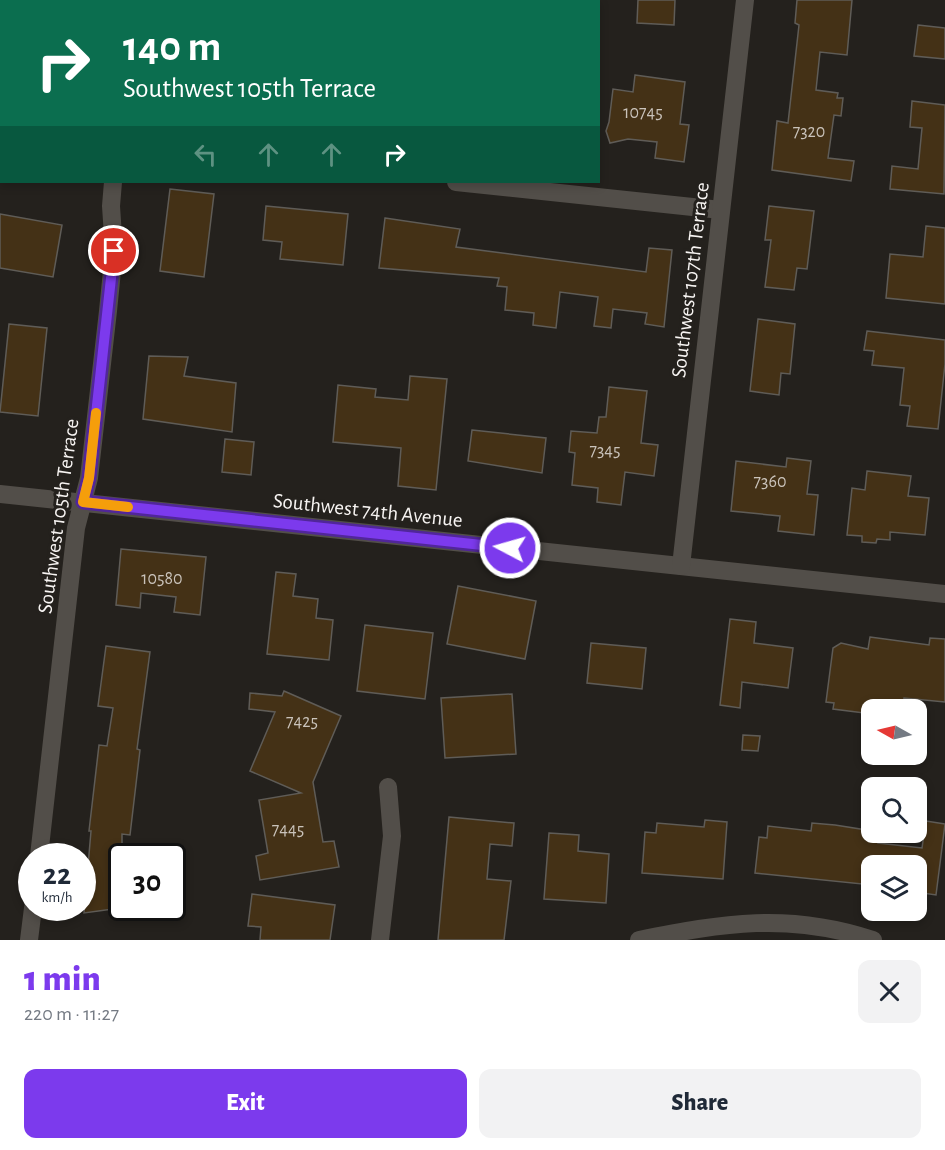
<!DOCTYPE html>
<html lang="en">
<head>
<meta charset="utf-8">
<style>
	body { margin:0; font-family:"Alegreya Sans",sans-serif; background:#f2f2f3; color:#1f2937; height:100vh; display:flex; flex-direction:column; font-size:22px; white-space:nowrap }
	* { box-sizing:border-box; margin:0 }
	p { font-size:20px; color:#747a83 }
	.icon { flex:none; width:33px; height:33px; fill:none; stroke:currentColor; stroke-width:2; stroke-linecap:round; stroke-linejoin:round }
	.map { position:relative; height:940px; overflow:hidden }
	.drawer { display:flex; flex-direction:column; background:#fff; flex:1 }
	.drawer>* { flex:none }
	.guide { position:absolute; left:0px; top:0px; width:600px; height:183px; box-shadow:0 3px 9px #0003; background:#0b6e4f; color:#fff; overflow:hidden }
	.needle { width:39px; rotate:278deg }
	.controls { position:absolute; left:861px; top:699px; display:grid; gap:12px }
	.controls a { display:grid; place-items:center; width:66px; height:66px; border-radius:12px; background:#fff; box-shadow:0 3px 9px #0003; font-size:30px }
	.speed { position:absolute; left:18px; top:843px; display:flex; gap:12px; font-size:30px; font-weight:700; text-align:center }
	.speed>* { display:grid; place-content:center; width:78px; height:78px; border-radius:50%; background:#fff; box-shadow:0 3px 9px #0003; line-height:1 }
	.speed small { font-size:15px; font-weight:400 }
	.speed .limit { border:3px solid #111; border-radius:9px; background:#fff; color:#111 }
	.pin { position:absolute; display:grid; place-items:center; width:51px; height:51px; color:#fff; margin:-26px; border:3px solid #fff; border-radius:50%; box-shadow:0 2px 6px #0007 }
	.me { position:absolute; width:66px; margin:-33px; rotate:276deg; stroke-linejoin:round; filter:drop-shadow(0 0 4px #0008) }
	.turn { display:flex; align-items:center; gap:21px; height:126px; padding:0 24px; font-size:27px }
	.turn .icon { width:78px; height:78px; stroke-width:2.5 }
	.turn b { display:block; font-size:42px; line-height:51px }
	.lanes { display:flex; align-items:center; height:57px; padding:0 24px; background:#0003; justify-content:center; gap:30px; direction:ltr }
	.lanes .off { opacity:.35 }
	.round { display:grid; place-items:center; flex:none; width:63px; height:63px; border-radius:12px; background:#f2f2f3 }
	.summary { display:flex; align-items:center; justify-content:space-between; height:102px; padding:0 24px }
	h1 { font-size:36px; font-weight:800; line-height:45px; color:#7c3aed }
	.button { display:flex; gap:12px; margin-top:auto; padding:12px 24px }
	.button a { flex:1; height:69px; border-radius:12px; background:#7c3aed; color:#fff; font-size:24px; font-weight:800; line-height:69px; text-align:center }
	.button a+a { background:#f2f2f3; color:#1f2937 }
	.map>svg:first-child { display:block }
	.building { fill:#443116; stroke:#5f5c57; stroke-width:1.5 }
	.lines { fill:none; stroke-linecap:round; stroke-linejoin:round }
	.street { stroke:#524e49; stroke-width:18 }
	.route-casing { stroke:#51269a; stroke-width:15 }
	.route { stroke:#7c3aed; stroke-width:10 }
	.slow { stroke:#f59e0b; stroke-width:10 }
	.labels { text-anchor:middle; stroke-width:6; stroke-linejoin:round; paint-order:stroke }
	.number-label { font-size:18px; fill:#cac3bb }
	.street-label { font-size:21px; fill:#f7f4f2; stroke:#24211d }
</style>
</head>
<body>
<div class="map">
<svg width="945" height="940" viewBox="0 0 945 940">
	<rect width="100%" height="100%" fill="#24211d"/>
	<!-- building -->
	<g class="building">
		<polygon points="638,0 675,0 674,25 637,23"/>
		<polygon points="797,0 852,0 847,55 820,52 816,90 838,93 837,98 843,98 841,116 834,115 828,158 854,161 851,181 772,170 777,121 788,123 799,25 795,23"/>
		<polygon points="918,25 945,28 945,59 914,56"/>
		<polygon points="635,75 685,82 680,124 689,125 684,162 655,158 657,142 628,139 610,143 606,131 609,122 613,89 633,92"/>
		<polygon points="912,101 945,105 944,194 890,189 892,166 918,169 922,128 910,127"/>
		<polygon points="170,189 214,194 204,277 160,271"/>
		<polygon points="266,206 348,214 343,265 280,259 282,242 263,240"/>
		<polygon points="769,206 814,211 807,269 797,268 794,290 765,287 771,240 765,240"/>
		<polygon points="0,214 62,225 53,277 0,268"/>
		<polygon points="385,218 460,229 456,247 646,272 649,248 672,250 664,327 645,324 647,313 613,309 611,328 594,326 598,297 560,292 556,328 533,325 534,313 505,310 507,287 497,286 499,278 379,268"/>
		<polygon points="926,226 945,228 945,304 886,298 890,254 923,257"/>
		<polygon points="758,319 795,324 790,374 781,373 779,395 750,391"/>
		<polygon points="9,324 47,328 38,416 0,412"/>
		<polygon points="867,331 945,340 945,364 938,429 907,426 910,406 900,405 904,368 872,365 874,351 864,350"/>
		<polygon points="149,356 188,357 184,376 236,383 232,432 143,419"/>
		<polygon points="410,376 447,379 436,490 398,486 401,448 333,442 338,385 376,389 375,397 408,400"/>
		<polygon points="609,387 647,391 641,443 658,445 654,476 625,472 621,505 597,502 598,488 572,485 575,453 569,452 571,431 597,433 599,417 606,417"/>
		<polygon points="472,430 546,438 542,473 468,461"/>
		<polygon points="225,439 254,442 251,475 222,472"/>
		<polygon points="787,458 811,461 807,494 818,495 814,535 778,531 780,516 731,511 736,461 786,467"/>
		<polygon points="867,471 911,476 908,496 929,498 925,535 890,532 890,540 877,539 876,543 862,542 862,536 847,535 852,488 865,490"/>
		<polygon points="121,549 206,557 200,615 174,612 176,597 141,593 140,608 116,605"/>
		<polygon points="276,572 296,574 293,596 318,599 316,618 333,620 329,660 267,654"/>
		<polygon points="458,586 536,601 525,659 447,644"/>
		<polygon points="730,619 756,622 754,643 793,648 788,688 742,682 740,708 720,705"/>
		<polygon points="365,625 433,633 425,699 357,691"/>
		<polygon points="870,637 929,645 930,638 945,639 945,702 904,698 902,710 872,710 872,714 833,709 834,703 826,702 833,648 841,643 868,649"/>
		<polygon points="591,643 646,648 642,689 587,683"/>
		<polygon points="106,646 150,652 137,749 140,750 130,835 122,834 122,903 113,909 84,913 91,831 89,831 99,745 107,746 113,708 98,706"/>
		<polygon points="284,691 341,716 313,782 323,842 334,841 339,867 260,880 256,856 268,853 259,800 301,793 250,771 275,712 249,709 250,693 282,696"/>
		<polygon points="512,694 516,754 445,758 441,698"/>
		<polygon points="743,735 760,736 758,751 742,750"/>
		<polygon points="449,817 514,823 512,846 490,844 487,879 511,881 504,940 438,940"/>
		<polygon points="705,820 727,822 723,879 642,873 645,832 656,833 657,823 704,827"/>
		<polygon points="926,821 945,824 936,895 916,892 916,866 872,866 872,885 755,873 759,837 767,838 768,826 811,831 812,823 835,825 879,832 878,843 922,848"/>
		<polygon points="549,833 579,835 578,851 609,854 606,903 544,899"/>
		<polygon points="252,894 335,905 330,940 260,940 261,927 248,926"/>
	</g>
	<g class="lines">
		<!-- street -->
		<g class="street">
			<polyline points="133,2 133,0"/>
			<polyline points="456,182 721,210"/>
			<polyline points="0,494 945,594"/>
			<polyline points="681,566 745,0"/>
			<polyline points="39,856 76,528 89,478 108,311 114,251 111,206 113,182"/>
			<polyline points="29,940 33,908"/>
			<polyline points="380,940 392,836 388,787"/>
			<path d="M639 940C723 923 789 912 873 940"/>
		</g>
	</g>
	<g class="lines">
		<defs>
			<polyline id="route" points="114,251 89,478 83,502 510,548"/>
		</defs>
		<!-- route casing -->
		<use href="#route" class="route-casing"/>
		<!-- route -->
		<use href="#route" class="route"/>
		<!-- slow -->
		<polyline class="slow" points="96,413 89,478 83,502 128,507"/>
	</g>
	<g class="labels">
		<!-- number labels -->
		<g class="number-label">
			<text x="643" y="118">10745</text>
			<text x="809" y="137">7320</text>
			<text x="605" y="456">7345</text>
			<text x="770" y="487">7360</text>
			<text x="162" y="584">10580</text>
			<text x="302" y="727">7425</text>
			<text x="288" y="835">7445</text>
		</g>
		<!-- street labels -->
		<g class="street-label">
			<text transform="translate(690 280) rotate(-83)" y="7">Southwest 107th Terrace</text>
			<text transform="translate(368 510) rotate(6)" y="7">Southwest 74th Avenue</text>
			<text transform="translate(58 516) rotate(-82)" y="7">Southwest 105th Terrace</text>
		</g>
	</g>
</svg>
<div class="controls">
<a><svg class="needle" viewBox="-14 -14 28 28"><path d="M0-13l5 13h-10z" fill="#e53935"/><path d="M0 13l5-13h-10z" fill="#747a83"/></svg></a>
<a><svg class="icon" aria-label="search" viewBox="0 0 24 24"><circle cx="10" cy="10" r="6"/><path d="M15 15l6 6"/></svg></a>
<a><svg class="icon" aria-label="layers" viewBox="0 0 24 24"><path d="M12 4l9 5-9 5-9-5zM3 14l9 5 9-5"/></svg></a>
</div>
<div class="speed"><div>22<small>km/h</small></div><div class="limit">30</div></div>
<div class="pin" style="left:114px;top:251px;background:#d93025"><svg class="icon" aria-label="arrive" viewBox="0 0 24 24"><path d="M6 21V4h12l-3 4 3 4H6"/></svg></div>
<svg class="me" style="left:510px;top:548px" viewBox="-20 -20 40 40"><circle r="17" fill="#7c3aed" stroke="#fff" stroke-width="3"/><path d="M0-11L8 9 0 5-8 9z" fill="#fff"/></svg>
<div class="guide">
<div class="turn"><svg class="icon" aria-label="right" viewBox="0 0 24 24"><path d="M7 20v-9h11M14 6l5 5-5 5"/></svg><div><b>140 m</b>Southwest 105th Terrace</div></div>
<div class="lanes"><svg class="icon off" aria-label="left" viewBox="0 0 24 24"><path d="M17 20v-9H6M10 6l-5 5 5 5"/></svg><svg class="icon off" aria-label="ahead" viewBox="0 0 24 24"><path d="M12 20V5M6 11l6-6 6 6"/></svg><svg class="icon off" aria-label="ahead" viewBox="0 0 24 24"><path d="M12 20V5M6 11l6-6 6 6"/></svg><svg class="icon" aria-label="right" viewBox="0 0 24 24"><path d="M7 20v-9h11M14 6l5 5-5 5"/></svg></div>
</div>
</div>
<section class="drawer">
<div class="summary"><div><h1>1 min</h1><p>220 m · 11:27</p></div><a class="round"><svg class="icon" aria-label="close" viewBox="0 0 24 24"><path d="M6 6l12 12M18 6L6 18"/></svg></a></div>
<div class="button"><a>Exit</a><a>Share</a></div>
</section>
</body>
</html>
